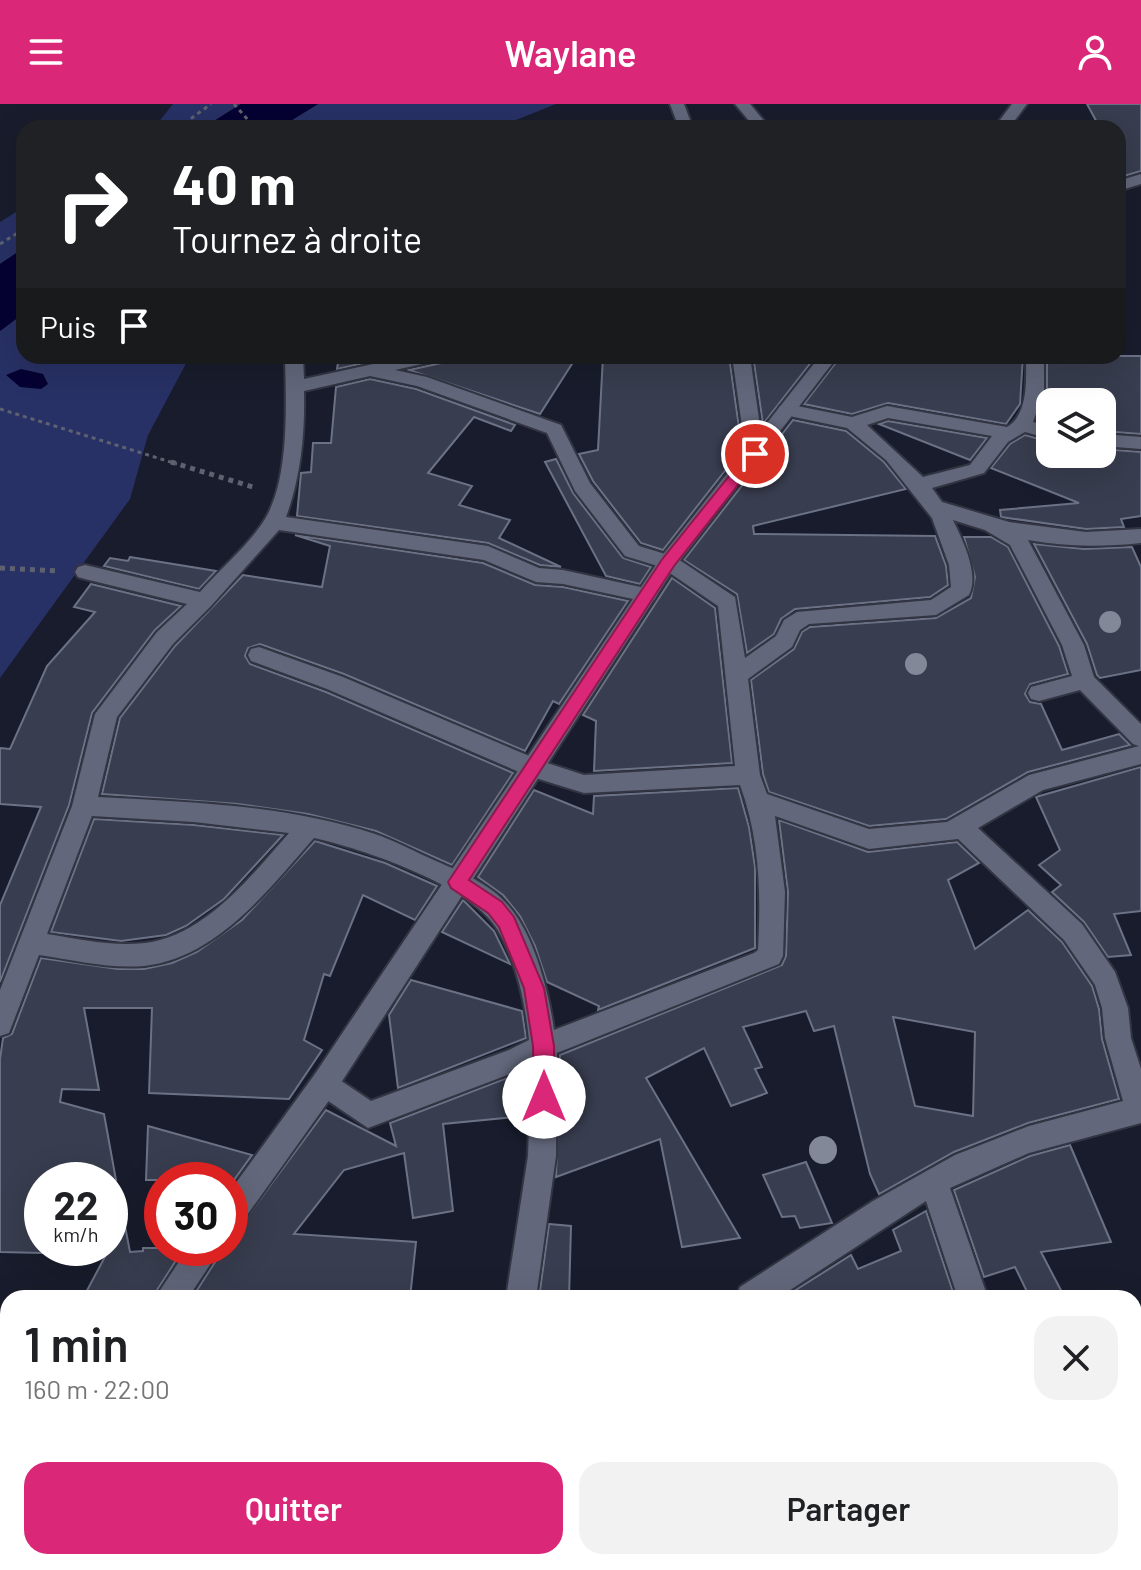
<!DOCTYPE html>
<html lang="fr">
<head>
<meta charset="utf-8">
<style>
	body { margin:0; font-family:Barlow,sans-serif; background:#f2f2f2; color:#202124; height:100vh; display:flex; flex-direction:column; font-size:30px; white-space:nowrap }
	* { box-sizing:border-box; margin:0 }
	p { font-size:26px; color:#757577 }
	.icon { flex:none; width:44px; height:44px; fill:none; stroke:currentColor; stroke-width:2; stroke-linecap:round; stroke-linejoin:round }
	.map { position:relative; flex:1; overflow:hidden }
	.details { position:absolute; left:0px; top:1186px; width:1142px; height:280px; display:flex; flex-direction:column; background:#fff; border-radius:24px 24px 0 0; box-shadow:0 8px 32px #0002 }
	.details>* { flex:none }
	.top-card { position:absolute; left:16px; top:16px; width:1110px; height:244px; border-radius:24px; box-shadow:0 8px 32px #0002; background:#202124; color:#fff; overflow:hidden }
	.buttons { position:absolute; left:1036px; top:284px; display:grid; gap:16px }
	.buttons a { display:grid; place-items:center; width:80px; height:80px; border-radius:16px; background:#fff; box-shadow:0 8px 32px #0002; font-size:40px }
	.speed { position:absolute; left:24px; top:1058px; display:flex; gap:16px; font-size:40px; font-weight:700; text-align:center }
	.speed>* { display:grid; place-content:center; width:104px; height:104px; border-radius:50%; background:#fff; box-shadow:0 8px 32px #0002; line-height:1 }
	.speed small { font-size:20px; font-weight:400 }
	.speed .limit { border:12px solid #d22; background:#fff; color:#111 }
	.pin { position:absolute; display:grid; place-items:center; width:68px; height:68px; color:#fff; margin:-34px; border:4px solid #fff; border-radius:50%; box-shadow:0 2px 8px #0007 }
	.me { position:absolute; width:88px; margin:-44px; rotate:0deg; stroke-linejoin:round; filter:drop-shadow(0 0 6px #0008) }
	.turn { display:flex; align-items:center; gap:28px; height:168px; padding:0 24px; font-size:36px }
	.turn .icon { width:104px; height:104px; stroke-width:2.5 }
	.turn b { display:block; font-size:56px; line-height:68px }
	.then { display:flex; align-items:center; height:76px; padding:0 24px; background:#0003; gap:16px; font-size:30px }
	.round { display:grid; place-items:center; flex:none; width:84px; height:84px; border-radius:24px; background:#f2f2f2 }
	.headline { display:flex; align-items:center; justify-content:space-between; height:136px; padding:0 24px }
	h1 { font-size:48px; font-weight:600; line-height:60px }
	.primary-button { display:flex; gap:16px; margin-top:auto; padding:16px 24px }
	.primary-button a { flex:1; height:92px; border-radius:24px; background:#db2777; color:#fff; font-size:32px; font-weight:600; line-height:92px; text-align:center }
	.primary-button a+a { background:#f2f2f2; color:#202124 }
	header { display:flex; justify-content:space-between; align-items:center; height:104px; padding:0 24px; background:#db2777; color:#fff; font-size:36px; font-weight:600 }
	.map>svg:first-child { display:block }
	.green { fill:#283165 }
	.water { fill:#050032 }
	.building { fill:#383d4f; stroke:#6c7286; stroke-width:2; fill-rule:evenodd }
	.lines { fill:none; stroke-linecap:round; stroke-linejoin:round }
	.minor-casing { stroke:#333543; stroke-width:4 }
	.tertiary-casing { stroke:#333543; stroke-width:4 }
	.path-far1 { stroke:#5e6270; stroke-width:3; stroke-dasharray:4 4; stroke-linecap:butt }
	.path { stroke:#5e6270; stroke-width:5; stroke-dasharray:5 5; stroke-linecap:butt }
	.minor { fill:#62677b; fill-rule:evenodd }
	.tertiary { fill:#62677b; fill-rule:evenodd }
	.tree { fill:#838899 }
	.route { fill:#db2777; stroke:#8e194d; stroke-width:2 }
</style>
</head>
<body>
<header><svg class="icon" aria-label="menu" viewBox="0 0 24 24"><path d="M4 6h16M4 12h16M4 18h16"/></svg>Waylane<svg class="icon" aria-label="person" viewBox="0 0 24 24"><circle cx="12" cy="8" r="4"/><path d="M4 21q1-7 8-7t8 7"/></svg></header>
<div class="map">
<svg width="1141" height="1466" viewBox="0 0 1141 1466">
	<rect width="100%" height="100%" fill="#181c2c"/>
	<!-- green -->
	<g class="green">
		<polygon points="173,0 241,0 203,24 154,24"/>
		<polygon points="318,0 556,0 496,24 279,24"/>
		<polygon points="24,103 24,144 0,160 0,118"/>
		<polygon points="24,209 24,252 41,252 52,258 85,252 190,252 148,331 130,395 0,574 0,227"/>
	</g>
	<!-- water -->
	<g class="water">
		<polygon points="241,0 318,0 279,24 203,24"/>
		<polygon points="24,144 24,209 0,227 0,160"/>
		<polygon points="21,265 43,270 48,280 41,285 20,283 6,271"/>
	</g>
	<!-- building -->
	<g class="building">
		<polygon points="1087,0 1141,0 1141,67 1124,72 1118,60 1118,24 1100,24"/>
		<polygon points="339,252 396,252 337,265"/>
		<polygon points="446,252 577,252 540,310 409,266 441,259"/>
		<polygon points="603,252 729,252 742,345 663,446 641,439 593,377 579,350 598,346"/>
		<polygon points="753,252 816,252 763,320"/>
		<polygon points="841,252 1023,252 1020,300 1006,320 888,299 852,310 804,300"/>
		<polygon points="1047,252 1141,252 1141,330 1102,327 1102,298 1050,298 1050,320 1037,316 1047,287"/>
		<polygon points="370,275 416,285 515,321 511,327 474,313 428,369 472,382 459,401 510,416 499,434 561,463 540,461 488,439 297,412 301,369 311,368 313,339 331,339 336,283"/>
		<polygon points="793,316 846,327 884,358 906,385 753,422 754,430 935,432 946,462 948,481 930,493 795,505 781,515 774,530 747,549 737,490 684,456"/>
		<polygon points="888,317 987,334 970,356 879,320"/>
		<polygon points="1025,331 1050,338 1050,350 1102,350 1102,345 1141,348 1141,412 1121,415 1124,423 1086,425 1001,413 1000,406 1079,399 991,364 1010,340"/>
		<polygon points="556,355 573,389 623,454 651,463 640,480 606,472 545,358"/>
		<polygon points="295,431 483,459 535,481 563,483 628,497 559,600 553,597 525,647 344,570 260,540 248,544 245,552 250,560 326,588 513,669 452,761 376,727 308,710 238,700 102,690 120,614 175,542 243,471 322,483 330,442"/>
		<polygon points="964,433 991,433 1008,443 1059,542 1068,570 1030,580 1025,590 1030,598 1041,600 1062,646 1119,630 1130,641 1028,668 946,715 869,722 769,688 763,670 751,576 794,545 802,528 810,523 936,514 971,494 975,473"/>
		<polygon points="1034,440 1084,445 1132,443 1141,463 1141,566 1100,574 1097,571 1087,540"/>
		<polygon points="130,453 216,467 199,485 104,462 110,454 128,457"/>
		<polygon points="672,474 715,504 732,659 594,667 596,617 583,611"/>
		<polygon points="91,480 181,502 155,526 92,609 69,701 0,878 0,801 41,703 0,700 0,644 10,645 47,562 95,508 74,503"/>
		<polygon points="1141,663 1141,807 1114,810 1131,851 1108,853 1084,818 1052,788 1061,781 1039,761 1060,746 1036,693"/>
		<polygon points="738,684 749,723 755,763 755,844 598,906 599,902 547,878 535,842 520,812 503,791 478,773 534,686 593,710 594,692"/>
		<polygon points="94,715 194,721 283,731 224,795 186,822 166,831 121,837 51,828"/>
		<path d="M779 716 868 748 957 738 979 759 948 776 975 845 1028 806 1062 838 1092 882 1099 905 1102 935 1119 995 1028 1019 954 1048 879 1090 870 1070 834 922 814 927 806 907 743 923 762 963 755 965 767 989 731 1002 704 944 646 974 740 1134 682 1143 660 1035 556 1073 560 951 782 861 786 852 788 788ZM893 913 975 928 973 1012 915 1002Z"/>
		<polygon points="315,737 385,759 437,782 415,816 363,791 330,872 324,870 304,936 322,946 289,995 149,989 152,904 84,904 99,986 62,985 60,998 104,1010 116,1076 42,1076 42,1149 0,1148 0,955 3,934 12,930 41,854 118,865 144,865 172,859 197,848 242,816"/>
		<polygon points="463,796 494,827 510,860 442,828"/>
		<polygon points="411,876 522,907 526,934 398,984 389,911"/>
		<polygon points="528,966 526,1012 443,1020 453,1107 413,1114 404,1049 344,1066 294,1130 416,1138 410,1194 192,1194 224,1144 230,1144 238,1125 326,1006 396,1042 390,1019"/>
		<polygon points="148,1022 252,1051 234,1076 146,1076"/>
		<polygon points="1070,1041 1111,1138 1041,1148 1065,1194 1030,1194 1015,1163 984,1173 954,1086 1030,1052"/>
		<polygon points="806,1058 832,1119 800,1124 795,1112 782,1113 763,1071"/>
		<polygon points="926,1107 955,1194 783,1194 851,1151 858,1165 901,1147 893,1126"/>
		<polygon points="124,1117 130,1148 143,1147 143,1144 184,1144 152,1194 83,1194"/>
		<polygon points="549,1120 571,1122 569,1194 539,1194"/>
	</g>
	<g class="lines">
		<defs>
			<g id="minor">
				<polygon points="670,0 684,0 693,24 679,24"/>
				<polygon points="735,0 750,0 770,24 755,24"/>
				<polygon points="1141,70 1141,80 1118,87 1118,77"/>
				<path d="M285 252H303L304 275 410 252H443L440 256 395 266 427 273 561 321 590 379 639 442 675 453 735 493 745 554 776 532 784 516 797 508 931 496 951 483 949 461 932 414 886 356 847 324 780 310 778 306 780 302 787 300 852 313 887 302 1007 323C1029 310 1026 275 1026 252H1044V287L1033 318 1050 323V335L1025 328 1008 338 984 369 932 384 942 398 1009 418 1086 428 1141 425V439C1103 443 1065 443 1028 436L1084 541 1094 573 1141 620V660L1043 686 978 724 1082 820 1115 868 1128 904 1131 934 1141 965V1019L1029 1049 950 1084 988 1194H958L926 1097 778 1194H736L740 1183 873 1097 955 1051 1029 1022 1123 997 1105 934 1102 904 1095 881 1064 836 958 735 869 745 775 712 785 788 783 852 779 860 557 949 556 1052 536 1194H506L528 1052 531 962 368 1024 315 988 311 979 315 970 325 966 371 997 509 946 529 936C525 898 517 858 497 825 472 782 361 744 314 734 269 785 217 854 144 862 109 865 74 856 39 851L9 929 0 932V886L72 702 95 610 157 528 187 500 85 475 78 473 75 468 78 463 85 461 200 488C219 466 250 440 265 415 290 374 286 299 285 252ZM370 272 417 282 547 329 575 387 625 452 661 463 718 502 735 662 584 671 541 657 343 573 259 543 251 545 248 551 251 557 327 585 526 671 584 689 740 681C760 736 761 789 758 846L754 849 554 926C549 888 534 830 508 801 490 780 461 768 436 757 415 748 396 737 375 730 286 701 191 698 98 693L117 613 173 540 211 502 279 426 484 456 536 478 563 480 647 498 654 496 657 491 654 486 563 466 539 464 488 442 286 413C301 372 305 330 304 287ZM888 314 992 332 970 361 923 373 867 321ZM953 416 985 426 1010 441 1062 541 1072 572 1031 583 1028 589 1031 595 1039 597 1080 586 1133 640 1139 642 1029 671 947 718 869 725 767 690 760 671 748 575 792 543 800 526 809 520 936 511 969 491C980 470 962 435 953 416ZM92 712 194 718 289 729C252 771 205 832 145 839 113 843 79 835 47 830Z"/>
				<polygon points="732,252 750,252 764,350 755,356 746,350"/>
				<polygon points="1102,330 1141,333 1141,345 1102,342"/>
				<polygon points="450,1458 486,1458 482,1466 446,1466"/>
			</g>
			<g id="tertiary">
				<polygon points="1012,0 1027,0 1009,24 994,24"/>
				<polygon points="820,252 838,252 675,463 335,988 240,1121 230,1125 230,1087 315,970 661,453"/>
				<polygon points="188,1144 221,1144 188,1194 155,1194"/>
				<polygon points="8,1405 8,1448 0,1452 0,1409"/>
			</g>
		</defs>
		<!-- minor casing -->
		<use href="#minor" class="minor-casing"/>
		<!-- tertiary casing -->
		<use href="#tertiary" class="tertiary-casing"/>
		<!-- path-far1 -->
		<g class="path-far1">
			<polyline points="234,0 255,24"/>
			<polyline points="178,24 211,0"/>
			<polyline points="0,140 24,125"/>
			<polyline points="0,305 177,360"/>
		</g>
		<!-- path -->
		<g class="path">
			<polyline points="171,358 256,384"/>
			<polyline points="0,464 60,467"/>
		</g>
		<!-- minor -->
		<use href="#minor" class="minor"/>
		<!-- tertiary -->
		<use href="#tertiary" class="tertiary"/>
	</g>
	<!-- trees -->
	<g class="tree">
		<circle cx="1110" cy="518" r="11"/>
		<circle cx="916" cy="560" r="11"/>
		<circle cx="823" cy="1046" r="14"/>
	</g>
	<!-- route -->
	<polygon class="route" points="755,345 760,346 760,353 674,462 469,776 502,798 514,813 544,884 554,942 554,993 551,1000 544,1003 537,1000 534,993 533,942 524,884 499,823 488,809 451,784 448,778 663,454 750,346"/>
</svg>
<div class="buttons">
<a><svg class="icon" aria-label="layers" viewBox="0 0 24 24"><path d="M12 4l9 5-9 5-9-5zM3 14l9 5 9-5"/></svg></a>
</div>
<div class="speed"><div>22<small>km/h</small></div><div class="limit">30</div></div>
<div class="pin" style="left:755px;top:350px;background:#d93025"><svg class="icon" aria-label="arrive" viewBox="0 0 24 24"><path d="M6 21V4h12l-3 4 3 4H6"/></svg></div>
<svg class="me" style="left:544px;top:993px" viewBox="-20 -20 40 40"><circle r="19" fill="#fff"/><path d="M0-13L10 11 0 6-10 11z" fill="#db2777"/></svg>
<div class="top-card">
<div class="turn"><svg class="icon" aria-label="right" viewBox="0 0 24 24"><path d="M7 20v-9h11M14 6l5 5-5 5"/></svg><div><b>40 m</b>Tournez à droite</div></div>
<div class="then">Puis<svg class="icon" aria-label="arrive" viewBox="0 0 24 24"><path d="M6 21V4h12l-3 4 3 4H6"/></svg></div>
</div>
<section class="details">
<div class="headline"><div><h1>1 min</h1><p>160 m · 22:00</p></div><a class="round"><svg class="icon" aria-label="close" viewBox="0 0 24 24"><path d="M6 6l12 12M18 6L6 18"/></svg></a></div>
<div class="primary-button"><a>Quitter</a><a>Partager</a></div>
</section>
</div>
</body>
</html>
